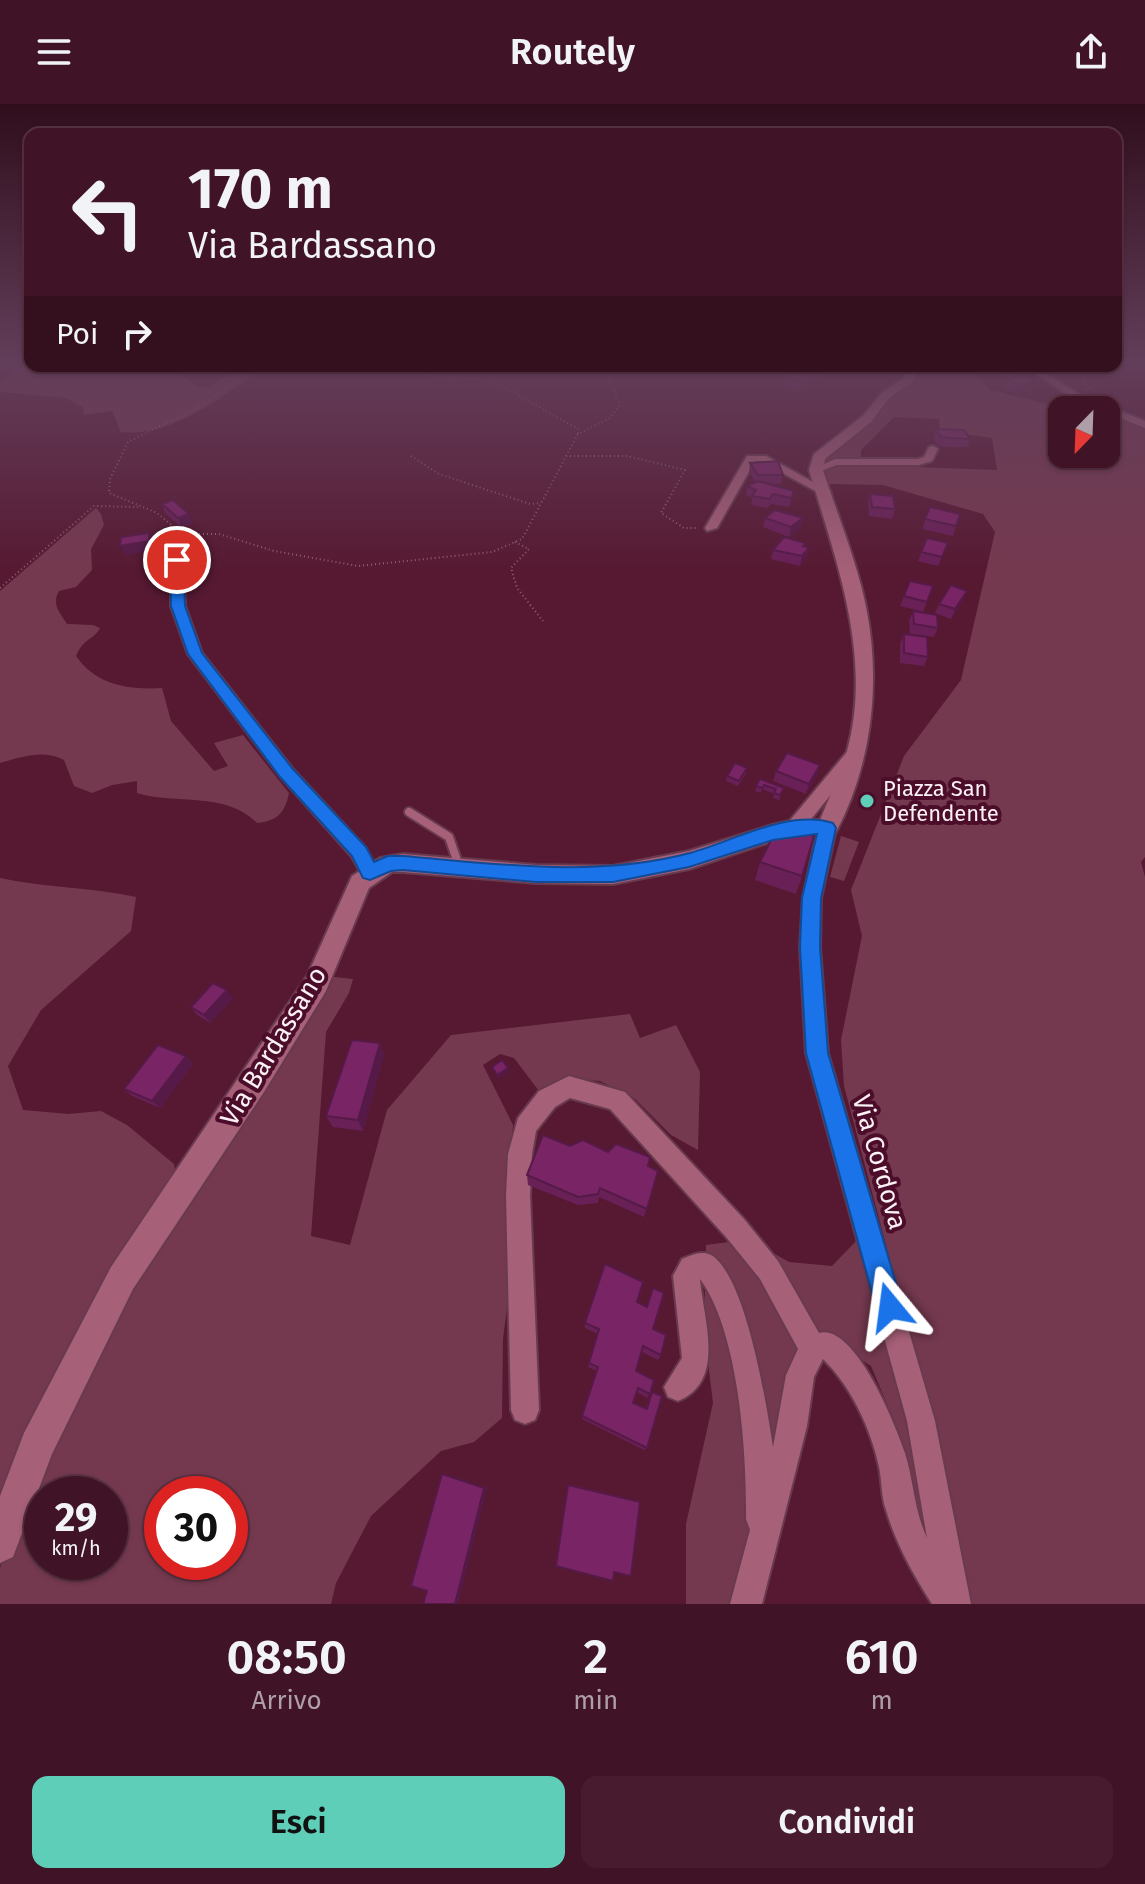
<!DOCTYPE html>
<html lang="it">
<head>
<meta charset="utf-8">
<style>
	body { margin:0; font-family:"Fira Sans",sans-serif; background:#481c2e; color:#f1f3f6; height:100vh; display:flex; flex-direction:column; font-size:30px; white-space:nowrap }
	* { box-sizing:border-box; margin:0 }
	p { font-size:26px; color:#ae9ea7 }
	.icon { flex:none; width:44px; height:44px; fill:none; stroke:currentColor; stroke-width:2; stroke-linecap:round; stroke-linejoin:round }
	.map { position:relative; height:1500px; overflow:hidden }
	.sheet { display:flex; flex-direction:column; background:#411326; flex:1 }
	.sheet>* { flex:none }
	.top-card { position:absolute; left:24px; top:24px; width:1098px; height:244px; border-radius:16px; box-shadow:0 2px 6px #0004,0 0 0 2px #5a3243; background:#411326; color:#f1f3f6; overflow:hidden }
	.needle { width:52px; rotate:203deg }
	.controls { position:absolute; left:1048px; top:292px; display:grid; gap:16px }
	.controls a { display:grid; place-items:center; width:72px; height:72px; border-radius:16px; background:#411326; box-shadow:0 2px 6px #0004,0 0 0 2px #5a3243; font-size:40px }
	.speed { position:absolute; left:24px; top:1372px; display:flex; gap:16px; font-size:40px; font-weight:700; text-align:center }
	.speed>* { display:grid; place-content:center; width:104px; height:104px; border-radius:50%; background:#411326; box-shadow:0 2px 6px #0004,0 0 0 2px #5a3243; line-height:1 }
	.speed small { font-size:20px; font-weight:400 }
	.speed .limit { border:12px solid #d22; background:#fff; color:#111 }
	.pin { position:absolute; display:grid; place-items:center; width:68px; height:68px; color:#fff; margin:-34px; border:4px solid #fff; border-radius:50%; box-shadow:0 2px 8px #0007 }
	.me { position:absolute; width:88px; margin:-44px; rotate:344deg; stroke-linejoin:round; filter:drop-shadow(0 0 6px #0008) }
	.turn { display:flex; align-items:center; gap:28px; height:168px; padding:0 32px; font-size:36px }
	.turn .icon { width:104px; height:104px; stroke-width:2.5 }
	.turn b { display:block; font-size:56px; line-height:68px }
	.then { display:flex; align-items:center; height:76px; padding:0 32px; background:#0003; gap:16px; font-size:30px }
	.eta { display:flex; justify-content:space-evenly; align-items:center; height:136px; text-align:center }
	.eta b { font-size:48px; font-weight:600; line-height:56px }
	.action { display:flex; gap:16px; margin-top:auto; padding:16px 32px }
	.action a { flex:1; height:92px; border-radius:16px; background:#5eceb8; color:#111; font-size:32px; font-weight:600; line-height:92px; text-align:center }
	.action a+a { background:#481c2e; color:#f1f3f6 }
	header { display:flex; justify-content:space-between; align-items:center; height:104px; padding:0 32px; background:#411326; font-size:36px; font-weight:600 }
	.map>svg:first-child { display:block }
	.green { fill:#75394f; fill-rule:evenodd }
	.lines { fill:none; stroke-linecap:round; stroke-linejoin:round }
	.service-casing { stroke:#683a4e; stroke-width:12 }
	.minor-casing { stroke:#683a4e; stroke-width:4 }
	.tertiary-casing { stroke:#683a4e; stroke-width:4 }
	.path { stroke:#8f6374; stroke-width:2; stroke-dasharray:1 3; stroke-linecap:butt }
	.service { stroke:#a66078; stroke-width:8 }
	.minor { fill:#a66078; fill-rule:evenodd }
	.tertiary { fill:#a66078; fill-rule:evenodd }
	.wall { fill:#682057 }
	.shaded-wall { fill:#551a47 }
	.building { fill:#792565; stroke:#551a47; stroke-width:2 }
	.route { fill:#1a73e8; stroke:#114b97; stroke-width:2 }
	.poi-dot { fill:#5eceb8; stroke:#4b0d29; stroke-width:3 }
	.labels { text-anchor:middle; stroke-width:8; stroke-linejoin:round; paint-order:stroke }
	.poi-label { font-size:22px; fill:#faf1f4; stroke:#4b0d29; text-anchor:start }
	.near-street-label { font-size:26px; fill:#faf1f4; stroke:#4b0d29 }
</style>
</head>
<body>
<header><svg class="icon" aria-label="menu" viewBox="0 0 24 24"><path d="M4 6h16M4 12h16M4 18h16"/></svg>Routely<svg class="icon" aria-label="share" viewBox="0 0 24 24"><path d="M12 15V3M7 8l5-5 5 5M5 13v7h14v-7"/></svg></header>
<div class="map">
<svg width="1145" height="1500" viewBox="0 0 1145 1500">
	<rect width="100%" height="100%" fill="#571932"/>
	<!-- green -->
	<g class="green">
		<path d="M30 258V262H170L197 283H208L244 262H267C226 289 173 334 121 328L112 307 84 311 83 303 66 294 0 288V277Z"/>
		<path d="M912 262H963L976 270 990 286 1060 303H1094L1102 306H1062V350H1106V308L1145 326V753L1141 758 1145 773V1500H966L931 1311 844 982 841 936 862 832 851 786 904 652 961 576 995 428 983 410 883 381 827 380 823 366 826 354 873 316 892 293 915 277 917 269ZM894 313 939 315 940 327 992 334 997 366 861 361V346Z"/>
		<path d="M96 404 101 410 104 421 91 445 92 466 76 483 59 487C51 500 60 509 67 520L93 521 100 524C93 537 84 533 76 552 96 581 128 586 162 584L171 617 214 667 228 662 214 639 243 631 289 689C285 709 277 717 257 719 226 687 177 701 137 689V677L112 681 92 689 74 682 64 656C43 645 22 653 0 659V487Z"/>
		<polygon points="841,732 859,738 844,777 830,773"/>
		<path d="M0 774C45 784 91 783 136 793L131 827 41 906 8 962 23 1006 69 1010 101 1007 127 1021 174 1060 178 1081 0 1415Z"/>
		<path d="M325 872 353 875 349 889 326 928 311 1132 350 1141 387 1006 451 931 630 910 640 934 676 921 700 968 698 1046 671 1031 634 994 600 977 575 975 539 987 514 954 500 950 483 961 513 1021 508 1075 511 1172 503 1235 502 1314 474 1338 441 1347 371 1412 336 1479 331 1500H0V1464L44 1343 128 1176ZM42 1390H110V1458H42ZM162 1390H230V1458H162Z"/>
		<polygon points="857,1136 914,1316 934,1447 918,1426 900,1331 871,1262 843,1244 818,1236 740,1500 686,1500 686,1420 713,1299 704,1225 706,1141 736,1137 766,1145 789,1158 832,1162"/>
	</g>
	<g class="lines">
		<defs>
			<polyline id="service" points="409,708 449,733 459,762"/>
			<g id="minor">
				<polygon points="1024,262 1034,262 1082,292 1145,317 1145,324 1076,296"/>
				<polygon points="933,342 938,345 932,357 919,361 837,361 816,369 811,366 835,355 918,355 924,353 929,343"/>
				<polygon points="747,352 766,352 831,388 821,390 760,357 755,357 717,424 707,427 705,424"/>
				<polygon points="183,426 189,430 183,456 185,502 202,549 292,664 365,743 379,769 376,774 364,774 352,753 280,672 188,550 171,502 171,456 177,430"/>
				<polygon points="857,641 863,643 865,647 863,651 799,730 787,730 784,725 787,720 851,643"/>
				<path d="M827 717 836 724 821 794 820 843 828 949 935 1317 971 1500H932C913 1470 896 1440 886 1406 881 1392 882 1377 879 1363 871 1325 851 1282 823 1255L814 1273 807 1322 762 1500H730L750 1426 746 1415C747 1350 739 1228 700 1175 703 1214 727 1277 678 1297L668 1293 664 1283 682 1254 673 1172 682 1155C691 1151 702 1146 711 1151 746 1171 767 1303 773 1343L786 1271 798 1245 760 1175 726 1133 610 1005 570 994 555 1003 536 1027 532 1050 530 1092 539 1306 535 1316 525 1320 515 1316 511 1306 506 1092 508 1050 518 1014 539 987 569 972 625 988 744 1115 778 1157 819 1229C855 1219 896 1322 905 1349 914 1378 914 1406 927 1434L907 1317 806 949 800 843 803 794 818 724Z"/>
			</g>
			<path id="tertiary" d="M900 262H911L917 270 913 278 890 293 871 318 825 355 823 366C837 410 859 463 867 508 881 582 871 663 835 730L799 731 773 737 689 765 613 780 536 779 403 768H392L369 784 326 887 264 988 133 1185 52 1350 13 1453 0 1459V1392L24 1329 111 1163 307 872 352 772 380 754 403 750 536 761 613 762 689 747 772 721 799 715 820 716C829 693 841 670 847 647 873 552 836 457 809 366L814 350 863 312 882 289 904 274 905 270Z"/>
		</defs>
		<!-- service casing -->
		<use href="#service" class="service-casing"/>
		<!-- minor casing -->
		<use href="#minor" class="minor-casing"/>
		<!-- tertiary casing -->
		<use href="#tertiary" class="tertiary-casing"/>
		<!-- path -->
		<g class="path">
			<polyline points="409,262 425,271 491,276 578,325 578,330"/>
			<polyline points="1079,262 1089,285"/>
			<polyline points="411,352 439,370 530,400 541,399"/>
			<polyline points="566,352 627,352 685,366 661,409 684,424 697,424"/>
			<polyline points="174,423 157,409 109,389 110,375 128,338 199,303 258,262"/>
			<polyline points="195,430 219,430 274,447 358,462 492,448 522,435 578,330 610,314 620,301 609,275 610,262"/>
			<polyline points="515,438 529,445 511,464 517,484 543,517"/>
			<polyline points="0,484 94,402 138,403"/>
		</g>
		<!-- service -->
		<use href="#service" class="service"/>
		<!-- minor -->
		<use href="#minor" class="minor"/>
		<!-- tertiary -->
		<use href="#tertiary" class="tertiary"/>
	</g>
	<!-- wall -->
	<g class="wall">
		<polygon points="809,262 836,262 834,270 824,275 818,273 817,278 800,286 784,280 785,272 808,266"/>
		<polygon points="990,262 1016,262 1018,264 1014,272 1002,273 989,263"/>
		<polygon points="1008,275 1031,286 1015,289 1004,283"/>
		<polygon points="936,325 970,335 967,343 947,343 937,341 933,334"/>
		<polygon points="750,359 783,371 781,380 771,380 794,387 789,403 771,400 767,404 751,401 752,394 746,391 747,382 755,378 749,368"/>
		<polygon points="870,390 895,405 892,415 869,412 868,399"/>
		<polygon points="162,400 193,419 181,423 165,409"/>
		<polygon points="930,403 956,422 953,432 922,425"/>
		<polygon points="765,414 801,423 789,433 763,423"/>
		<polygon points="927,434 948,439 938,462 918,457"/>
		<polygon points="805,442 809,444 806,453 800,462 771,455 773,446"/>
		<polygon points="910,477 933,482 923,508 900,502"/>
		<polygon points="967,487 963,496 951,515 935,509 939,500"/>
		<polygon points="913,507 938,524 934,533 910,530 909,517"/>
		<polygon points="904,530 928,553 924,562 900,559 900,540"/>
		<polygon points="820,661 817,671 806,690 773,677 776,667"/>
		<polygon points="747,664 746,669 738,682 726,677 727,672"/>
		<polygon points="760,675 784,684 779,696 773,694 774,690 762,685 761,689 755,687"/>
		<polygon points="760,758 802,772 796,790 755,776"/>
		<polygon points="233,894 210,919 197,911 191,903"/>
		<polygon points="380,939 384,951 363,1027 333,1023 326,1012"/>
		<polygon points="186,952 193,960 160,1004 132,992 124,985"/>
		<polygon points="608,1048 658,1067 644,1113 599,1093 598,1099 578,1101 528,1081 527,1071"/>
		<polygon points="637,1198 653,1225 661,1251 658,1256 642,1248 636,1267 650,1290 647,1294 637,1288 633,1299 646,1305 650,1291 652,1288 647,1344 644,1346 582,1315 597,1267 588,1263 598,1230 585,1224 585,1219"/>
	</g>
	<!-- shaded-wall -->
	<g class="shaded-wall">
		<polygon points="836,262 834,270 824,275 826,266"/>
		<polygon points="819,270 817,278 800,286 801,278"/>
		<polygon points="1035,278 1031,286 1015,289 1019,281"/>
		<polygon points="189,410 193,419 181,423 178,414"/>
		<polygon points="803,414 801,423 789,433 791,423"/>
		<polygon points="149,429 153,438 153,447 125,451 120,442"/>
		<polygon points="809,444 806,453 800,462 802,452"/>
		<polygon points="967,487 963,496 951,515 955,505"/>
		<polygon points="820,661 817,671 806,690 809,680"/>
		<polygon points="227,886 233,894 210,919 204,911"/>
		<polygon points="380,939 384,951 363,1027 358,1016"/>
		<polygon points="186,952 193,960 160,1004 152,997"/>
		<polygon points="508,964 508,968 498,975 497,971"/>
		<polygon points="442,1370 487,1384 458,1500 455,1500"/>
	</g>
	<!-- building -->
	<g class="building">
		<polygon points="812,262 834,262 826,266"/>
		<polygon points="1002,262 1016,262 1018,264 1006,265"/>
		<polygon points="802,264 819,270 801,278 785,272"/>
		<polygon points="1024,272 1035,278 1019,281 1008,275"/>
		<polygon points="936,325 964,326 970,335 950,334 940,332"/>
		<polygon points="778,357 783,371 758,371 750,359"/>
		<polygon points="758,377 794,387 791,394 773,390 769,395 752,392 756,386 747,382"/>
		<polygon points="870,390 893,392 895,405 872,403"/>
		<polygon points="173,396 189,410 178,414 162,400"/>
		<polygon points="930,403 960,410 956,422 925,415"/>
		<polygon points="775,406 803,414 791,423 765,414"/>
		<polygon points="149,429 149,437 120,442 121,433"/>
		<polygon points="784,433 805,439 803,442 809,444 802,452 773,446"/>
		<polygon points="927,434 948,439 942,453 921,448"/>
		<polygon points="910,477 933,482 927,498 904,492"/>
		<polygon points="951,481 967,487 955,505 939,500"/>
		<polygon points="913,507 937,511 938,524 914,520"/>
		<polygon points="904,530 927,533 928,553 904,549"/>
		<polygon points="787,649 820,661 809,680 776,667"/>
		<polygon points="735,659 747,664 739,677 727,672"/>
		<polygon points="760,675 784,684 780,691 774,689 776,685 764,681 762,684 756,682"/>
		<polygon points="779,720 814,732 802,772 760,758"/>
		<polygon points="213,879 227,886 204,911 191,903"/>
		<polygon points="352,936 380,939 358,1016 326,1012"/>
		<polygon points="158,941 186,952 152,997 124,985"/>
		<polygon points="502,956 508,964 497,971 492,963"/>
		<polygon points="543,1031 570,1042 583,1036 608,1048 616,1040 650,1053 648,1062 658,1067 647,1105 600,1084 598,1090 578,1093 527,1071"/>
		<polygon points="605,1160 643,1178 637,1198 647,1203 653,1184 664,1189 653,1225 666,1231 661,1251 643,1242 636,1267 654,1276 650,1290 638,1284 633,1299 647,1305 652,1288 662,1292 647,1344 582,1312 598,1263 589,1259 599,1225 585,1219"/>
		<polygon points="442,1370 484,1384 455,1500 423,1500 427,1487 411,1482"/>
		<polygon points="568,1381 640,1398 631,1472 614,1468 613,1477 556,1462"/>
	</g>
	<!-- sky -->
	<linearGradient id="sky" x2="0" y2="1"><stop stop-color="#300e1c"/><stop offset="0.55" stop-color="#633e5a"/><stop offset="1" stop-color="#633e5a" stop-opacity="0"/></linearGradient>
	<rect width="1145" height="468" fill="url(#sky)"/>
	<!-- route -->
	<path class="route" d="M177 453 183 456 185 502 202 549 292 664 366 743 374 758 388 752H403C499 760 596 774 690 749 734 737 788 705 833 719L836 724 821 794 820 843 828 949 903 1203 899 1212 890 1216 880 1212 876 1203 806 949 800 843 802 794 817 730 773 736 689 763 613 778H536L403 766 391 767 370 776 363 774 352 752 280 673 188 550 171 502 170 456Z"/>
	<!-- markers -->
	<circle class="poi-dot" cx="867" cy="697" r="8"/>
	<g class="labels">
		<!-- poi labels -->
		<g class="poi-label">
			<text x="883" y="692">Piazza San<tspan x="883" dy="25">Defendente</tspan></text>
		</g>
		<!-- near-street labels -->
		<g class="near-street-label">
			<text transform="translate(273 942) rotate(-59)" y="9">Via Bardassano</text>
			<text transform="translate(880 1058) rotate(74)" y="9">Via Cordova</text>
		</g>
	</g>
</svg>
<div class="controls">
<a><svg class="needle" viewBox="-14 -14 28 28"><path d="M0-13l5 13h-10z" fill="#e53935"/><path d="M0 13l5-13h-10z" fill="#ae9ea7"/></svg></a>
</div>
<div class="speed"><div>29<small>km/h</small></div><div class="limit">30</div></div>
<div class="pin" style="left:177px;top:456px;background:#d93025"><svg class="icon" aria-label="arrive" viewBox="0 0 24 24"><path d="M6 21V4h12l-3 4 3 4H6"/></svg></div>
<svg class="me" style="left:890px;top:1203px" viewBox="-20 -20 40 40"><path d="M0-17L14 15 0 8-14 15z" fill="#1a73e8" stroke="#fff" stroke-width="4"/></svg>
<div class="top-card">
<div class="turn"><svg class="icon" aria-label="left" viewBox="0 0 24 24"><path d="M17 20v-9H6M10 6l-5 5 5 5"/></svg><div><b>170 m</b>Via Bardassano</div></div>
<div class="then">Poi<svg class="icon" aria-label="right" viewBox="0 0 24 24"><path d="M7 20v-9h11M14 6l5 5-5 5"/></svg></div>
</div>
</div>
<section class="sheet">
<div class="eta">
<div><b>08:50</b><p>Arrivo</p></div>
<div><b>2</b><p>min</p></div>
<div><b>610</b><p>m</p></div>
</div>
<div class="action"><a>Esci</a><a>Condividi</a></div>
</section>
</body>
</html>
